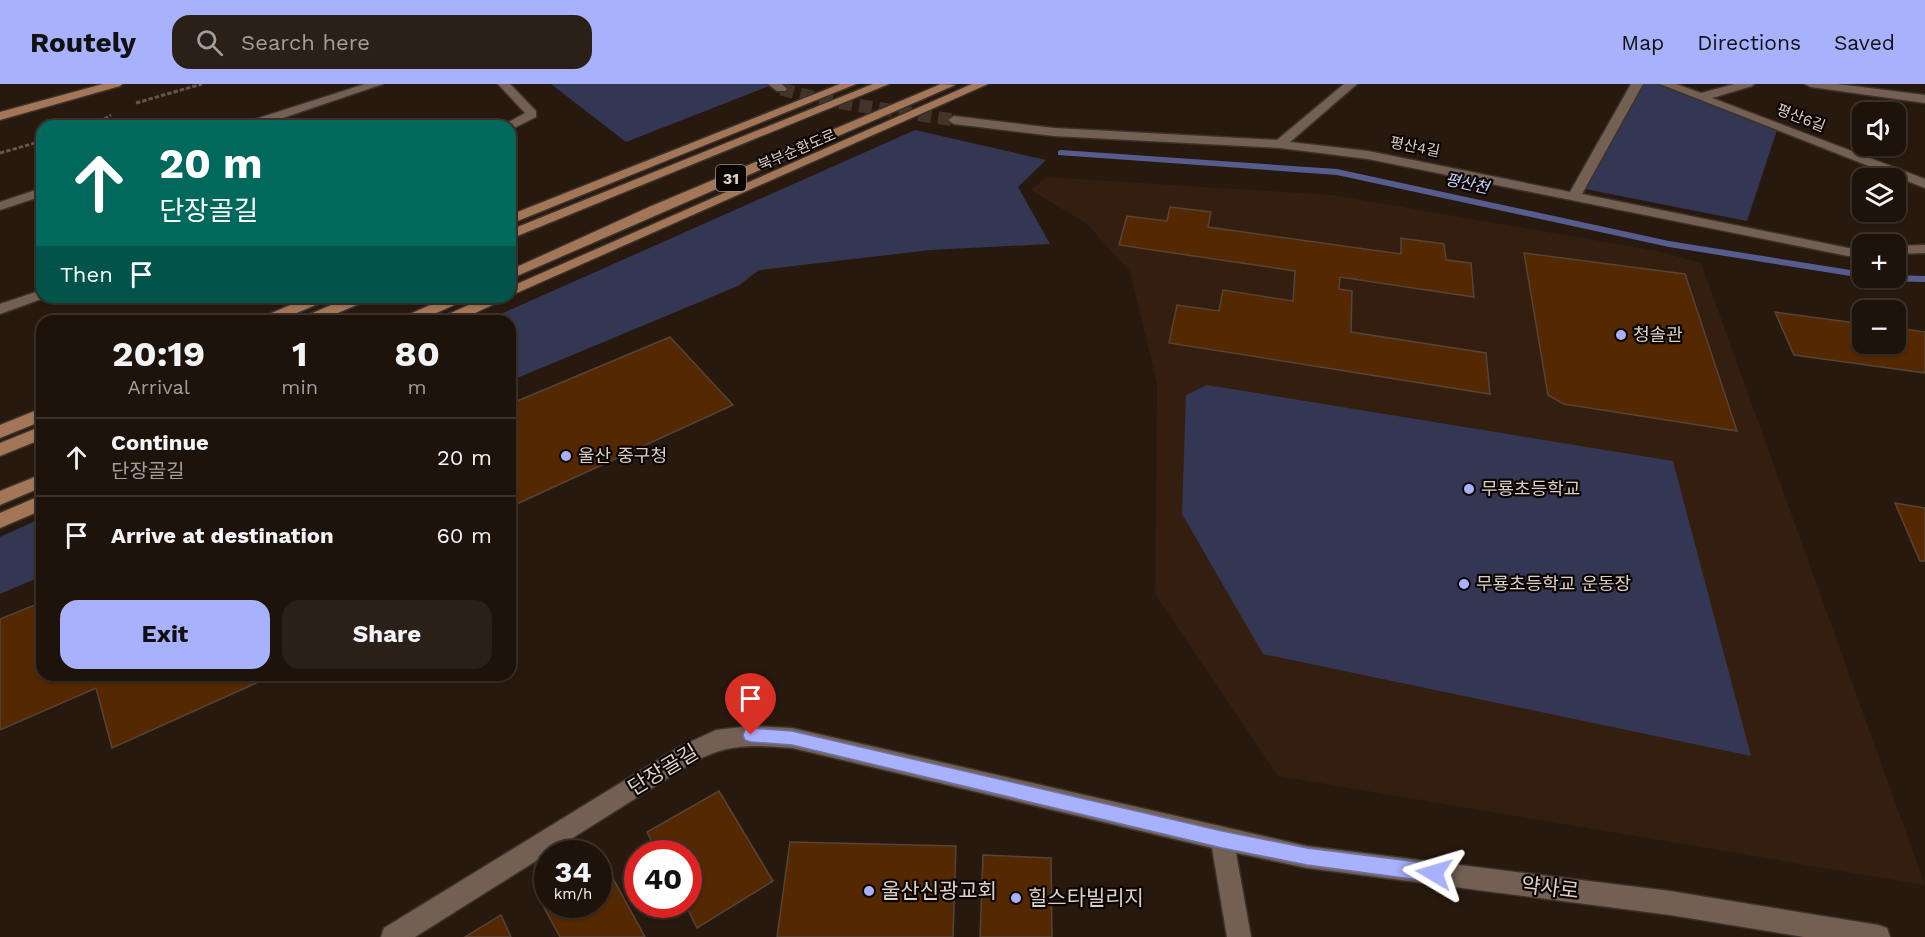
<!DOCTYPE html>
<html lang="en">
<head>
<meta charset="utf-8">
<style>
	body { margin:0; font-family:"Work Sans","Noto Sans KR",sans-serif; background:#2b2018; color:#f1f3f6; height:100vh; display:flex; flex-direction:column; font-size:22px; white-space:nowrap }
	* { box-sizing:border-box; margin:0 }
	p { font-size:20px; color:#a19e9c }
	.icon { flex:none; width:33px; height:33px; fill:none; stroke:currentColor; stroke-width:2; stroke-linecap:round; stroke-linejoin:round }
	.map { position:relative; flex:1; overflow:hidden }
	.details { position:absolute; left:36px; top:231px; width:480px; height:366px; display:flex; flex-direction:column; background:#1e130a; border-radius:18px; box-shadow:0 2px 4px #0004,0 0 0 2px #3c322b }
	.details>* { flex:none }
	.top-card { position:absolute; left:36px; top:36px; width:480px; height:183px; border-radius:18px; box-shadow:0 2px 4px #0004,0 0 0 2px #3c322b; background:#00695c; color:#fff; overflow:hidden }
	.fabs { position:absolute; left:1852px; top:18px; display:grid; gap:12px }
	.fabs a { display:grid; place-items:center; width:54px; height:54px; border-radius:12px; background:#1e130a; box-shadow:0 2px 4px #0004,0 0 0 2px #3c322b; font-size:30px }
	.speed { position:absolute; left:534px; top:756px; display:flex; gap:12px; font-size:30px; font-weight:700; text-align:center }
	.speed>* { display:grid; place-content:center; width:78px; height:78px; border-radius:50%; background:#1e130a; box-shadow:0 2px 4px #0004,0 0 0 2px #3c322b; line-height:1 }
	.speed small { font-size:15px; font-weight:400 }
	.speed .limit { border:9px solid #d22; background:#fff; color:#111 }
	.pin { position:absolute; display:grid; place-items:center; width:51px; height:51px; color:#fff; margin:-62px -26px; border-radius:50% 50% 50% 0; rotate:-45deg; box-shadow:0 0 6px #0007 }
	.pin .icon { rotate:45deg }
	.me { position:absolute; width:66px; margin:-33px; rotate:277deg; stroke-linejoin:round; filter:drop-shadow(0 0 4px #0008) }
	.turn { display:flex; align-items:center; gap:21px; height:126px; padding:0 24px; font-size:27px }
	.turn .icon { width:78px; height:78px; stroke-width:2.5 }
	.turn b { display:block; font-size:42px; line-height:51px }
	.then { display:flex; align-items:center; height:57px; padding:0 24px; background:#0003; gap:12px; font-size:22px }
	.eta { display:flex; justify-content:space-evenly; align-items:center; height:102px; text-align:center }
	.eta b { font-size:36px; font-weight:700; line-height:42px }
	.button { display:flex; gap:12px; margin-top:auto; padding:12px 24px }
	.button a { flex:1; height:69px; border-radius:18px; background:#a7b1fc; color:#111; font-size:24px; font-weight:700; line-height:69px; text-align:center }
	.button a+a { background:#2b2018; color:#f1f3f6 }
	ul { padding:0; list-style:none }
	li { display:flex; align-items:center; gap:18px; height:78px; padding:0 24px; border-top:2px solid #3c322b }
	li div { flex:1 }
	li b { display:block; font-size:22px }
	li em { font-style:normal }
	header { display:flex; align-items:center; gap:36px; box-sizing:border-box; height:84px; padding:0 30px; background:#a7b1fc; color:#111 }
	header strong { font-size:28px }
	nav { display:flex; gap:33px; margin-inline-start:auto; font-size:21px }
	.search { width:420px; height:54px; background:#2b2018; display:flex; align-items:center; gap:15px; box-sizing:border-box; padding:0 21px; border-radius:18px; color:#a19e9c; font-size:22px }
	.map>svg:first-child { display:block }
	.built { fill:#331e0f }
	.green { fill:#333753 }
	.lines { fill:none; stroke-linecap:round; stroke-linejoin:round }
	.stream { fill:#565c8d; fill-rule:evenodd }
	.building { fill:#542801; stroke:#564438; stroke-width:1.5 }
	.minor-tunnel { stroke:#43342a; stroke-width:13; stroke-dasharray:13 7; stroke-linecap:butt }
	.minor-casing { stroke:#3d312c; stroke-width:3 }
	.major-casing { stroke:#3d312c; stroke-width:3 }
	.path { stroke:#64564d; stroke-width:3; stroke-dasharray:4.5 2; stroke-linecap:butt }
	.minor { fill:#736053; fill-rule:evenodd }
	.major { fill:#a37657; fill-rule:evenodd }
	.route { fill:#a7b1fc; stroke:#6d73a4; stroke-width:1.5 }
	.poi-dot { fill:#a7b1fc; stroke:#0c0603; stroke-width:2 }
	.labels { text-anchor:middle; stroke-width:4.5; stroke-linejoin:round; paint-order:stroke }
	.far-street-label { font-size:15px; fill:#dbd0c9; stroke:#0c0603 }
	.shield { fill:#0c0603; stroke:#9d938e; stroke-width:1.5 }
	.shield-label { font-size:16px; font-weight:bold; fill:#dbd0c9 }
	.far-water-label { font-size:16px; font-style:italic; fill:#c7cefe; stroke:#0c0603 }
	.poi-label { font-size:18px; fill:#dbd0c9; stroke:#0c0603; text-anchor:start }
	.near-street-label { font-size:21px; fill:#dbd0c9; stroke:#0c0603 }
	.near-poi-label { font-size:21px; fill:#dbd0c9; stroke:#0c0603; text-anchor:start }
</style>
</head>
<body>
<header>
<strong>Routely</strong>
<div class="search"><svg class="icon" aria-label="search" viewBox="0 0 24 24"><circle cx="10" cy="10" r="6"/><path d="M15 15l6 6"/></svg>Search here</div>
<nav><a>Map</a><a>Directions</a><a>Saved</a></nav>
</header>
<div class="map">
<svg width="1925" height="853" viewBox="0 0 1925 853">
	<rect width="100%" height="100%" fill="#28190e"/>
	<!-- built -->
	<polygon class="built" points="1046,93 1332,111 1658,167 1701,179 1925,801 1278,692 1155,510 1157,300 1130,188 1087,140 1031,106"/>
	<!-- green -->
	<g class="green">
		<polygon points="551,0 774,0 626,58"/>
		<polygon points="1642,0 1657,0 1777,46 1747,137 1585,105"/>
		<polygon points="915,46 1046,76 1018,103 1050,160 930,166 759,186 738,202 510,297 510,237 485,237"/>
		<polygon points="1207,301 1673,377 1751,672 1263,570 1182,430 1186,311"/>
		<polygon points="42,434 42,492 0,510 0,453"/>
	</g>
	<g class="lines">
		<!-- stream -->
		<g class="stream">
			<polygon points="1061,66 1337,85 1669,157 1863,188 1863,194 1866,194 1863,194 1669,163 1337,91 1058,71 1058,67"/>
			<polygon points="1896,191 1925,192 1925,198 1877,197 1872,194 1896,194"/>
		</g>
	</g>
	<!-- building -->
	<g class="building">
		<polygon points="1170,123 1211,128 1208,143 1401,170 1401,154 1444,160 1446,176 1471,179 1474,213 1340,193 1339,205 1352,207 1351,248 1486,269 1490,310 1169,259 1177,221 1219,227 1223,206 1293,217 1295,187 1119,161 1127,132 1167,137"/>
		<polygon points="1524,169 1685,190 1737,347 1564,320 1548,311"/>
		<polygon points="1775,228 1863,240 1863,260 1896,260 1896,244 1925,248 1925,289 1794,271"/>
		<polygon points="670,253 733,321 510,423 510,320"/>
		<polygon points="1895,419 1925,424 1925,477 1920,477"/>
		<polygon points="42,518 42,591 274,591 112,664 96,604 0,646 0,535"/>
		<polygon points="719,707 773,797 697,844 685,820 688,820 688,770 658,770 647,748"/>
		<polygon points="790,758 956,762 953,853 777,853"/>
		<polygon points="983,771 1051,774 1052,853 980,853"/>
		<polygon points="603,776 645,853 560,853 540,816 548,811 548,820 598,820 598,779"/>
		<polygon points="501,831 511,853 465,853"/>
	</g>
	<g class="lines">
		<!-- minor-tunnel -->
		<polyline class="minor-tunnel" points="781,5 823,16 954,36"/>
		<defs>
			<g id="minor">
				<polygon points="365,0 383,0 259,42 241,42 243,39"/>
				<polygon points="498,0 510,0 536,27 536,33 512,45 510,45 510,42 502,42 525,29"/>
				<polygon points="768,0 782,0 787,5 785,7 777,7"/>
				<polygon points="1344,0 1357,0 1290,58 1368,67 1570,108 1631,0 1643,0 1582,110 1848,164 1863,163 1863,171 1848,172 1368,75 1280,64 1054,52 954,40 948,36 954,32 1054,44 1277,56"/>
				<polygon points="1660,0 1676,0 1701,9 1735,0 1754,0 1752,2 1712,14 1925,95 1925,104"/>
				<polygon points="1805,0 1837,0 1925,11 1925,19 1811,3"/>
				<polygon points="42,104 42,112 0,126 0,118"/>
				<polygon points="1925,161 1925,169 1896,170 1896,162"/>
				<polygon points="42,206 42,213 47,213 0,230 0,220"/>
				<path d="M751 642 792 644 1307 762 1670 807 1878 841 1887 844 1890 853H1804L1670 831 1307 784 1236 769 1251 853H1227L1212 764 792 664C752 661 731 659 695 677L415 853H381L384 844 679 663 716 646Z"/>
			</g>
			<g id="major">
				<polygon points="103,0 122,0 120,2 0,36 0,28"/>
				<polygon points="840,0 856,0 510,140 510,131"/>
				<polygon points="873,0 889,0 510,155 510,146"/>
				<polygon points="941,0 955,1 510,195 510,186 649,123"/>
				<polygon points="972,0 988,0 510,212 510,203"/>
				<polygon points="309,213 329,213 327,216 278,237 257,237 260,234"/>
				<polygon points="350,213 370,213 368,216 319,237 298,237 301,234"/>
				<polygon points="448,213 467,213 465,216 419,237 398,237 401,234"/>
				<polygon points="486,213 505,213 503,216 458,237 437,237 440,234"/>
				<polygon points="42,324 42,337 0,354 0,341"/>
				<polygon points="42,342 42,355 0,372 0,359"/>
				<polygon points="42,390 42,403 0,421 0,407"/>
				<polygon points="42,411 42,426 0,444 0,429"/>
			</g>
		</defs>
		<!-- minor casing -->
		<use href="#minor" class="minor-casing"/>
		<!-- major casing -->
		<use href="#major" class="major-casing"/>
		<!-- path -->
		<g class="path">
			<polyline points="136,19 202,0"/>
			<polyline points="93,42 111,31"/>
			<polyline points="0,69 42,57"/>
		</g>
		<!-- minor -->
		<use href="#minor" class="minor"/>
		<!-- major -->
		<use href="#major" class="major"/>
	</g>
	<!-- route -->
	<polygon class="route" points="751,644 792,647 1222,747 1307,764 1434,780 1440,783 1443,789 1440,795 1434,798 1307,781 1222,764 792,661 751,658 745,656 743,651 745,646"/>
	<!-- markers -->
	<g class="poi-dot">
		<circle cx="1621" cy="251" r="6"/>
		<circle cx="566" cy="372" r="6"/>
		<circle cx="1469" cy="405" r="6"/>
		<circle cx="1464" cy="500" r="6"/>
		<circle cx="869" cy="807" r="6"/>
		<circle cx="1016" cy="814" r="6"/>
	</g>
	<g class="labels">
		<!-- far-street labels -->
		<g class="far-street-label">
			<text transform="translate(1801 34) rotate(21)" y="5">평산6길</text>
			<text transform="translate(1415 63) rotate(11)" y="5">평산4길</text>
			<text transform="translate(797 66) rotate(-23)" y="5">북부순환도로</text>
		</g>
		<!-- shield labels -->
		<rect class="shield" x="716" y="81" width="30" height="26" rx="4.5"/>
		<g class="shield-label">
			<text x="731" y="100">31</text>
		</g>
		<!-- far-water labels -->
		<g class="far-water-label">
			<text transform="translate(1467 99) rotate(12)" y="6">평산천</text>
		</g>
		<!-- poi labels -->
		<g class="poi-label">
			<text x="1633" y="257">청솔관</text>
			<text x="578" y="378">울산 중구청</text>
			<text x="1481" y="411">무룡초등학교</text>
			<text x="1476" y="506">무룡초등학교 운동장</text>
		</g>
		<!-- near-street labels -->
		<g class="near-street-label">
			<text transform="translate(663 686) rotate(-31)" y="7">단장골길</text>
			<text transform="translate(1550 804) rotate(7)" y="7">약사로</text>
		</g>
		<!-- near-poi labels -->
		<g class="near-poi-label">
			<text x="881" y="814">울산신광교회</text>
			<text x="1028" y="821">힐스타빌리지</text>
		</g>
	</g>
</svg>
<div class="fabs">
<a><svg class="icon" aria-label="sound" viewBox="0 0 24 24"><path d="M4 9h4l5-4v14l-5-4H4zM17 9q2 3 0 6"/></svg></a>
<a><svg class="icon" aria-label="layers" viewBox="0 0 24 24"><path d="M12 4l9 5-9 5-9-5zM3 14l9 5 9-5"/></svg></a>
<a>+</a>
<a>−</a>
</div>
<div class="speed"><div>34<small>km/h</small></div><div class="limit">40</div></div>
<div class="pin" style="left:751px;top:651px;background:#d93025"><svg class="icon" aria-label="arrive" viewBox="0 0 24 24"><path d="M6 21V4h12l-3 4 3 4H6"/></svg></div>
<svg class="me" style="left:1434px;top:789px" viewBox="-20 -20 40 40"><path d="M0-17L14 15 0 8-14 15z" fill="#a7b1fc" stroke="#fff" stroke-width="4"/></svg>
<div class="top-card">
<div class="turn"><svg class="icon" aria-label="ahead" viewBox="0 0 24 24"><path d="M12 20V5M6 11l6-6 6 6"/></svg><div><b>20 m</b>단장골길</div></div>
<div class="then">Then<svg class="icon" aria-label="arrive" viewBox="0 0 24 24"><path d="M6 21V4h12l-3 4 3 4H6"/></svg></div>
</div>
<section class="details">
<div class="eta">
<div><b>20:19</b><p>Arrival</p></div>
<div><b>1</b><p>min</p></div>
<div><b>80</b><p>m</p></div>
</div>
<ul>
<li><svg class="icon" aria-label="ahead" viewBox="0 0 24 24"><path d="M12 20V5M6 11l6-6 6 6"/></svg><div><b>Continue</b><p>단장골길</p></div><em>20 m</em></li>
<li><svg class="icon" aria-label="arrive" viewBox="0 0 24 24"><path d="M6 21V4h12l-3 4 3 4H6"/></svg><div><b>Arrive at destination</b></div><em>60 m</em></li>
</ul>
<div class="button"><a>Exit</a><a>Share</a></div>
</section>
</div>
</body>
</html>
